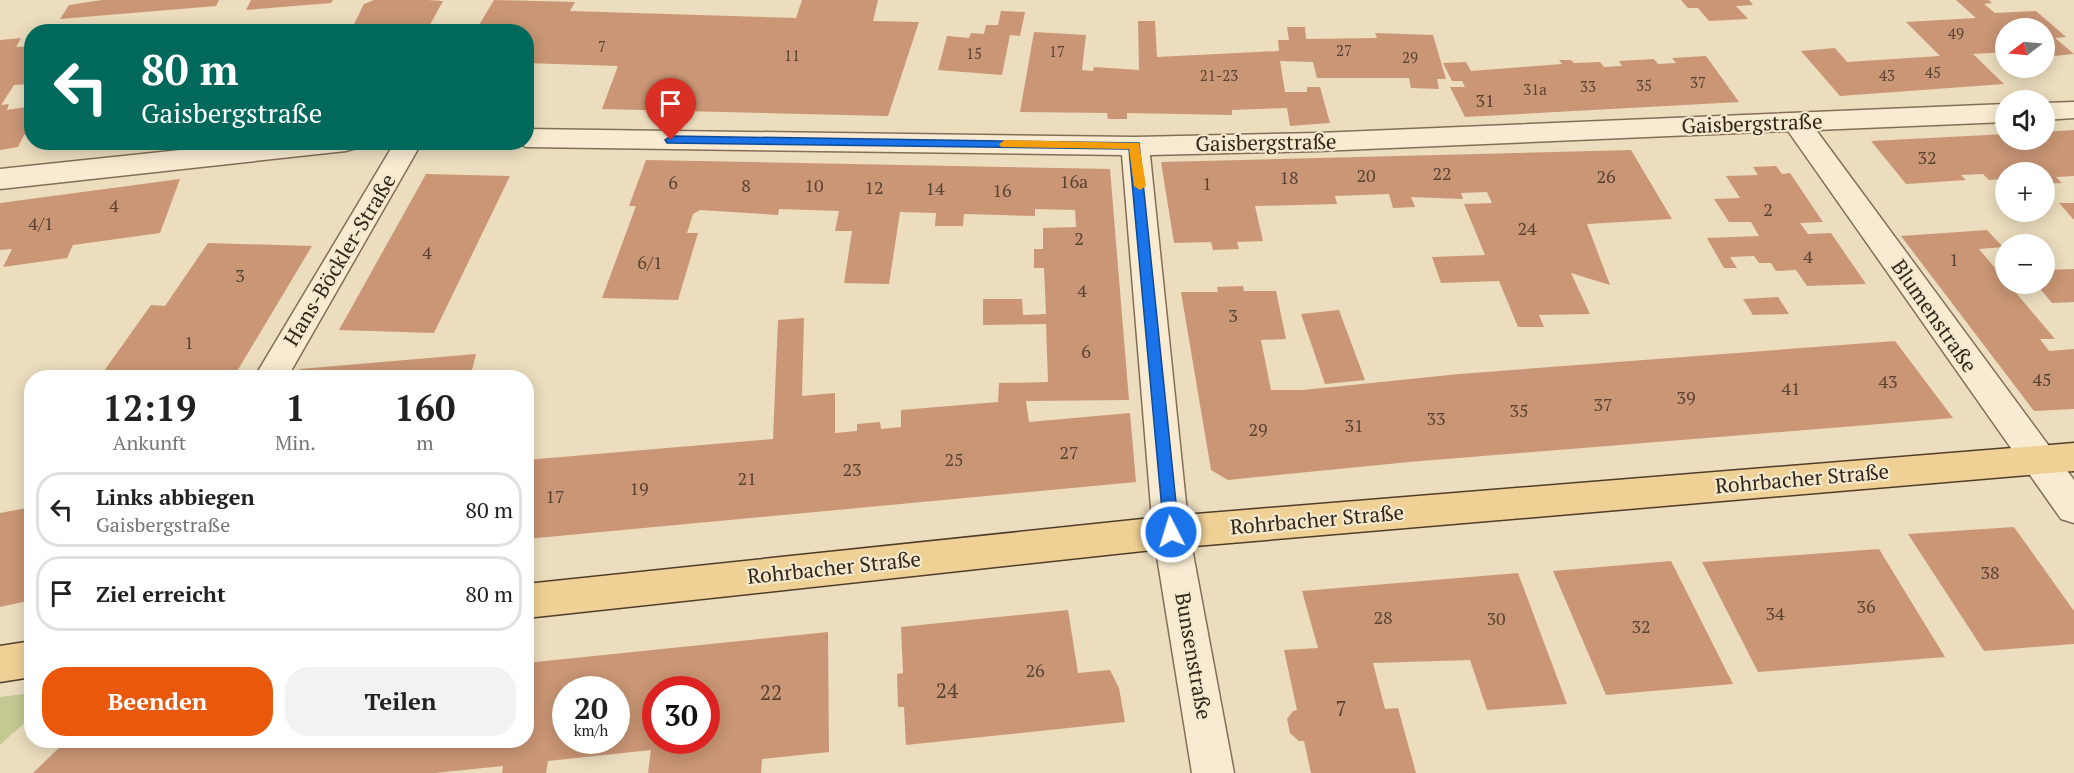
<!DOCTYPE html>
<html lang="de">
<head>
<meta charset="utf-8">
<style>
	body { margin:0; font-family:"PT Serif",serif; background:#f2f2f2; color:#222; height:100vh; display:flex; flex-direction:column; font-size:22px; white-space:nowrap }
	* { box-sizing:border-box; margin:0 }
	p { font-size:20px; color:#767676 }
	.icon { flex:none; width:33px; height:33px; fill:none; stroke:currentColor; stroke-width:2; stroke-linecap:round; stroke-linejoin:round }
	.map { position:relative; flex:1; overflow:hidden }
	.side { position:absolute; left:24px; top:370px; width:510px; height:378px; display:flex; flex-direction:column; background:#fff; border-radius:24px; box-shadow:0 3px 15px #0003 }
	.side>* { flex:none }
	.top-card { position:absolute; left:24px; top:24px; width:510px; height:126px; border-radius:24px; box-shadow:0 3px 15px #0003; background:#00695c; color:#fff; overflow:hidden }
	.needle { width:39px; rotate:254deg }
	.tools { position:absolute; left:1995px; top:18px; display:grid; gap:12px }
	.tools a { display:grid; place-items:center; width:60px; height:60px; border-radius:50%; background:#fff; box-shadow:0 3px 15px #0003; font-size:30px }
	.speed { position:absolute; left:552px; top:676px; display:flex; gap:12px; font-size:30px; font-weight:700; text-align:center }
	.speed>* { display:grid; place-content:center; width:78px; height:78px; border-radius:50%; background:#fff; box-shadow:0 3px 15px #0003; line-height:1 }
	.speed small { font-size:15px; font-weight:400 }
	.speed .limit { border:9px solid #d22; background:#fff; color:#111 }
	.pin { position:absolute; display:grid; place-items:center; width:51px; height:51px; color:#fff; margin:-62px -26px; border-radius:50% 50% 50% 0; rotate:-45deg; box-shadow:0 0 6px #0007 }
	.pin .icon { rotate:45deg }
	.me { position:absolute; width:66px; margin:-33px; rotate:355deg; stroke-linejoin:round; filter:drop-shadow(0 0 4px #0008) }
	.turn { display:flex; align-items:center; gap:21px; height:126px; padding:0 18px; font-size:27px }
	.turn .icon { width:78px; height:78px; stroke-width:2.5 }
	.turn b { display:block; font-size:42px; line-height:51px }
	.eta { display:flex; justify-content:space-evenly; align-items:center; height:102px; text-align:center }
	.eta b { font-size:36px; font-weight:700; line-height:42px }
	.action { display:flex; gap:12px; margin-top:auto; padding:12px 18px }
	.action a { flex:1; height:69px; border-radius:24px; background:#ea580c; color:#fff; font-size:24px; font-weight:700; line-height:69px; text-align:center }
	.action a+a { background:#f2f2f2; color:#222 }
	ul { padding:0; list-style:none }
	li { display:flex; align-items:center; gap:18px; height:75px; margin:0 12px 9px; padding:0 6px; border:3px solid #e0e0e0; border-radius:24px }
	li div { flex:1 }
	li b { display:block; font-size:22px }
	li em { font-style:normal }
	.map>svg:first-child { display:block }
	.green { fill:#c4c993 }
	.building { fill:#ca9675; fill-rule:evenodd }
	.lines { fill:none; stroke-linecap:round; stroke-linejoin:round }
	.minor-casing { stroke:#846e57; stroke-width:3 }
	.major-casing { stroke:#513c2c; stroke-width:3 }
	.minor { fill:#f8ebd1; fill-rule:evenodd }
	.major { fill:#f0d195; fill-rule:evenodd }
	.route { fill:#1a73e8; stroke:#114b97; stroke-width:1.5 }
	.slow { fill:#f59e0b }
	.labels { text-anchor:middle; stroke-width:4.5; stroke-linejoin:round; paint-order:stroke }
	.far-number-label { font-size:15px; fill:#594332 }
	.number-label { font-size:18px; fill:#594332 }
	.street-label { font-size:21px; fill:#33271c; stroke:#f4e8cd }
	.near-number-label { font-size:21px; fill:#594332 }
</style>
</head>
<body>
<div class="map">
<svg width="2074" height="773" viewBox="0 0 2074 773">
	<rect width="100%" height="100%" fill="#ecddbe"/>
	<!-- green -->
	<polygon class="green" points="31,693 31,717 0,745 0,697"/>
	<!-- building -->
	<g class="building">
		<polygon points="102,0 219,0 216,6 60,19 69,5"/>
		<polygon points="251,0 333,0 331,3 246,10"/>
		<polygon points="374,0 427,0 443,1 426,32 350,32 364,4"/>
		<polygon points="494,0 575,2 570,11 796,18 802,0 878,0 873,21 919,22 888,116 602,109 618,66 526,63 526,32 476,30"/>
		<polygon points="1681,0 1749,0 1753,5 1736,6 1748,19 1709,21 1698,8 1688,8"/>
		<polygon points="1956,0 1989,0 1992,3 1984,4 1995,13 2036,11 2066,37 2055,38 2074,54 2044,57 2044,28 2006,28 2006,52 1973,54 2004,84 1840,96 1801,51 1835,48 1847,62 1940,56 1906,22 1976,18"/>
		<polygon points="1001,11 1025,12 1020,36 1010,35 1002,75 938,70 947,36 969,38 971,33 984,34 986,25 998,25"/>
		<polygon points="1138,21 1155,21 1157,57 1279,51 1278,40 1289,40 1287,27 1305,27 1306,39 1377,38 1375,33 1433,35 1446,79 1437,79 1439,89 1411,88 1409,78 1317,78 1313,62 1280,61 1285,92 1307,92 1307,87 1320,87 1330,123 1290,126 1287,108 1232,110 1232,115 1127,113 1127,119 1108,119 1107,113 1020,112 1034,32 1086,35 1082,70 1093,71 1094,67 1139,70"/>
		<polygon points="21,38 16,47 32,46 32,84 14,85 1,105 9,104 7,110 32,106 32,134 24,135 18,147 0,150 0,40"/>
		<polygon points="1706,56 1739,102 1465,117 1450,87 1465,87 1462,81 1452,81 1443,63 1466,62 1471,71 1562,64 1559,60 1571,60 1574,63 1600,62 1604,67 1622,66 1619,61 1654,59 1658,64 1676,63 1672,58"/>
		<polygon points="2074,130 2074,176 2056,177 2062,183 2044,184 2044,172 2006,172 2006,179 1989,180 1983,174 1961,175 1966,180 1906,184 1871,141 2006,134 2006,140 2044,140 2044,132"/>
		<polygon points="1631,150 1672,219 1587,224 1610,285 1571,273 1590,314 1539,315 1544,327 1518,327 1499,281 1441,283 1432,257 1485,255 1464,204 1492,203 1487,192 1461,193 1463,199 1411,197 1415,207 1393,208 1389,194 1335,196 1337,204 1255,206 1263,241 1237,242 1239,249 1213,250 1211,242 1174,243 1161,162"/>
		<polygon points="646,160 1110,169 1129,400 1026,401 1029,422 1130,413 1136,482 526,539 526,460 773,439 778,320 804,318 802,396 835,393 835,433 857,431 857,424 880,422 881,429 901,427 901,410 998,402 999,383 1048,382 1046,324 983,325 983,299 1022,299 1023,315 1046,314 1044,268 1034,268 1034,249 1043,249 1043,228 1076,227 1075,210 1035,209 1035,216 964,214 963,226 935,226 936,213 900,212 889,284 844,283 852,231 835,231 839,211 779,209 778,215 700,210 693,214 687,233 698,233 678,300 602,298 636,206 629,206"/>
		<polygon points="1776,166 1782,174 1790,173 1823,222 1800,223 1808,234 1831,233 1866,284 1807,286 1796,270 1776,271 1771,263 1759,263 1754,256 1730,257 1737,268 1724,268 1707,238 1759,236 1751,222 1729,222 1714,199 1740,198 1726,176 1758,175 1753,167"/>
		<polygon points="426,174 510,176 434,333 339,330"/>
		<polygon points="180,179 160,233 73,245 67,258 3,267 12,249 0,250 0,203"/>
		<polygon points="2059,203 2074,203 2074,220"/>
		<polygon points="1987,230 2003,247 1979,249 2055,339 2040,339 2049,351 2074,349 2074,409 2034,411 1901,236"/>
		<polygon points="208,243 312,246 233,378 99,378 151,305 165,306"/>
		<polygon points="2074,269 2074,302 2052,303 2036,284 2044,284 2044,270"/>
		<polygon points="1243,286 1244,291 1276,291 1286,339 1261,340 1271,390 1303,390 1459,374 1895,341 1953,418 1409,462 1228,480 1211,470 1181,292 1218,292 1217,287"/>
		<polygon points="1778,297 1789,314 1753,315 1743,299"/>
		<polygon points="1339,310 1365,380 1325,384 1301,314"/>
		<polygon points="476,354 470,378 297,378 300,369"/>
		<polygon points="32,507 32,600 0,607 0,513"/>
		<polygon points="2014,527 2074,611 2074,644 1984,651 1908,534"/>
		<polygon points="1879,549 1945,657 1758,672 1702,562"/>
		<polygon points="1671,561 1733,684 1606,695 1553,571"/>
		<polygon points="1518,573 1567,704 1487,710 1470,660 1373,663 1385,709 1398,708 1416,773 1311,773 1304,741 1299,741 1290,733 1287,719 1293,711 1297,710 1284,650 1318,648 1302,591"/>
		<polygon points="1068,610 1078,673 1110,670 1119,688 1125,722 906,745 904,707 898,707 897,674 903,673 901,627"/>
		<path d="M828 632 829 752 762 759 761 773H648L651 750 548 761 546 773H502L503 766 435 773H33L66 741H526V663ZM566 690H616V741H566ZM656 690H706V741H656Z"/>
	</g>
	<g class="lines">
		<defs>
			<g id="minor">
				<polygon points="2074,102 2074,118 2044,120 2044,103"/>
				<polygon points="2006,104 2006,122 1816,130 2074,480 2074,523 2061,519 1788,131 1319,151 1150,155 1189,532 1234,773 1192,773 1153,532 1122,155 526,147 515,142 526,142 526,129 1135,137 1319,133"/>
				<polygon points="256,142 359,142 356,148 346,151 0,189 0,169"/>
				<polygon points="395,142 422,142 287,378 254,378"/>
			</g>
			<g id="major">
				<polygon points="2074,443 2074,471 1171,548 526,618 526,584 1171,516"/>
				<polygon points="32,641 32,677 0,682 0,646"/>
			</g>
		</defs>
		<!-- minor casing -->
		<use href="#minor" class="minor-casing"/>
		<!-- major casing -->
		<use href="#major" class="major-casing"/>
		<!-- minor -->
		<use href="#minor" class="minor"/>
		<!-- major -->
		<use href="#major" class="major"/>
	</g>
	<!-- route -->
	<polygon class="route" points="671,136 1139,143 1179,532 1176,537 1166,537 1164,532 1129,149 667,143 665,140"/>
	<!-- slow -->
	<polygon class="slow" points="1005,140 1139,143 1146,186 1140,190 1134,186 1129,149 1001,147 999,144"/>
	<g class="labels">
		<!-- far-number labels -->
		<g class="far-number-label">
			<text x="1956" y="39">49</text>
			<text x="602" y="52">7</text>
			<text x="1344" y="56">27</text>
			<text x="1057" y="57">17</text>
			<text x="974" y="59">15</text>
			<text x="792" y="61">11</text>
			<text x="1410" y="63">29</text>
			<text x="1933" y="78">45</text>
			<text x="1219" y="81">21-23</text>
			<text x="1887" y="81">43</text>
			<text x="1698" y="88">37</text>
			<text x="1644" y="91">35</text>
			<text x="1588" y="92">33</text>
			<text x="1535" y="95">31a</text>
		</g>
		<!-- number labels -->
		<g class="number-label">
			<text x="1485" y="107">31</text>
			<text x="1927" y="164">32</text>
			<text x="1442" y="180">22</text>
			<text x="1366" y="182">20</text>
			<text x="1606" y="183">26</text>
			<text x="1289" y="184">18</text>
			<text x="1074" y="188">16a</text>
			<text x="673" y="189">6</text>
			<text x="1207" y="190">1</text>
			<text x="746" y="192">8</text>
			<text x="814" y="192">10</text>
			<text x="874" y="194">12</text>
			<text x="935" y="195">14</text>
			<text x="1002" y="197">16</text>
			<text x="114" y="212">4</text>
			<text x="1768" y="216">2</text>
			<text x="41" y="230">4/1</text>
			<text x="1527" y="235">24</text>
			<text x="1079" y="245">2</text>
			<text x="427" y="259">4</text>
			<text x="1808" y="263">4</text>
			<text x="1954" y="266">1</text>
			<text x="650" y="269">6/1</text>
			<text x="240" y="282">3</text>
			<text x="1082" y="297">4</text>
			<text x="1233" y="322">3</text>
			<text x="189" y="349">1</text>
			<text x="1086" y="358">6</text>
			<text x="2042" y="386">45</text>
			<text x="1888" y="388">43</text>
			<text x="1791" y="395">41</text>
			<text x="1686" y="404">39</text>
			<text x="1603" y="411">37</text>
			<text x="1519" y="417">35</text>
			<text x="1436" y="425">33</text>
			<text x="1354" y="432">31</text>
			<text x="1258" y="436">29</text>
			<text x="1069" y="459">27</text>
			<text x="954" y="466">25</text>
			<text x="852" y="476">23</text>
			<text x="747" y="485">21</text>
			<text x="639" y="495">19</text>
			<text x="555" y="503">17</text>
			<text x="1990" y="579">38</text>
			<text x="1866" y="613">36</text>
			<text x="1775" y="620">34</text>
			<text x="1383" y="624">28</text>
			<text x="1496" y="625">30</text>
			<text x="1641" y="633">32</text>
			<text x="1035" y="677">26</text>
		</g>
		<!-- street labels -->
		<g class="street-label">
			<text transform="translate(1752 124) rotate(-2)" y="7">Gaisbergstraße</text>
			<text transform="translate(1266 143) rotate(-1)" y="7">Gaisbergstraße</text>
			<text transform="translate(340 260) rotate(-59)" y="7">Hans-Böckler-Straße</text>
			<text transform="translate(1934 316) rotate(55)" y="7">Blumenstraße</text>
			<text transform="translate(1802 479) rotate(-5)" y="7">Rohrbacher Straße</text>
			<text transform="translate(1317 520) rotate(-5)" y="7">Rohrbacher Straße</text>
			<text transform="translate(834 568) rotate(-6)" y="7">Rohrbacher Straße</text>
			<text transform="translate(1193 656) rotate(80)" y="7">Bunsenstraße</text>
		</g>
		<!-- near-number labels -->
		<g class="near-number-label">
			<text x="947" y="698">24</text>
			<text x="771" y="700">22</text>
			<text x="1341" y="716">7</text>
		</g>
	</g>
</svg>
<div class="tools">
<a><svg class="needle" viewBox="-14 -14 28 28"><path d="M0-13l5 13h-10z" fill="#e53935"/><path d="M0 13l5-13h-10z" fill="#767676"/></svg></a>
<a><svg class="icon" aria-label="sound" viewBox="0 0 24 24"><path d="M4 9h4l5-4v14l-5-4H4zM17 9q2 3 0 6"/></svg></a>
<a>+</a>
<a>−</a>
</div>
<div class="speed"><div>20<small>km/h</small></div><div class="limit">30</div></div>
<div class="pin" style="left:671px;top:140px;background:#d93025"><svg class="icon" aria-label="arrive" viewBox="0 0 24 24"><path d="M6 21V4h12l-3 4 3 4H6"/></svg></div>
<svg class="me" style="left:1171px;top:532px" viewBox="-20 -20 40 40"><circle r="17" fill="#1a73e8" stroke="#fff" stroke-width="3"/><path d="M0-11L8 9 0 5-8 9z" fill="#fff"/></svg>
<div class="top-card">
<div class="turn"><svg class="icon" aria-label="left" viewBox="0 0 24 24"><path d="M17 20v-9H6M10 6l-5 5 5 5"/></svg><div><b>80 m</b>Gaisbergstraße</div></div>
</div>
<section class="side">
<div class="eta">
<div><b>12:19</b><p>Ankunft</p></div>
<div><b>1</b><p>Min.</p></div>
<div><b>160</b><p>m</p></div>
</div>
<ul>
<li><svg class="icon" aria-label="left" viewBox="0 0 24 24"><path d="M17 20v-9H6M10 6l-5 5 5 5"/></svg><div><b>Links abbiegen</b><p>Gaisbergstraße</p></div><em>80 m</em></li>
<li><svg class="icon" aria-label="arrive" viewBox="0 0 24 24"><path d="M6 21V4h12l-3 4 3 4H6"/></svg><div><b>Ziel erreicht</b></div><em>80 m</em></li>
</ul>
<div class="action"><a>Beenden</a><a>Teilen</a></div>
</section>
</div>
</body>
</html>
